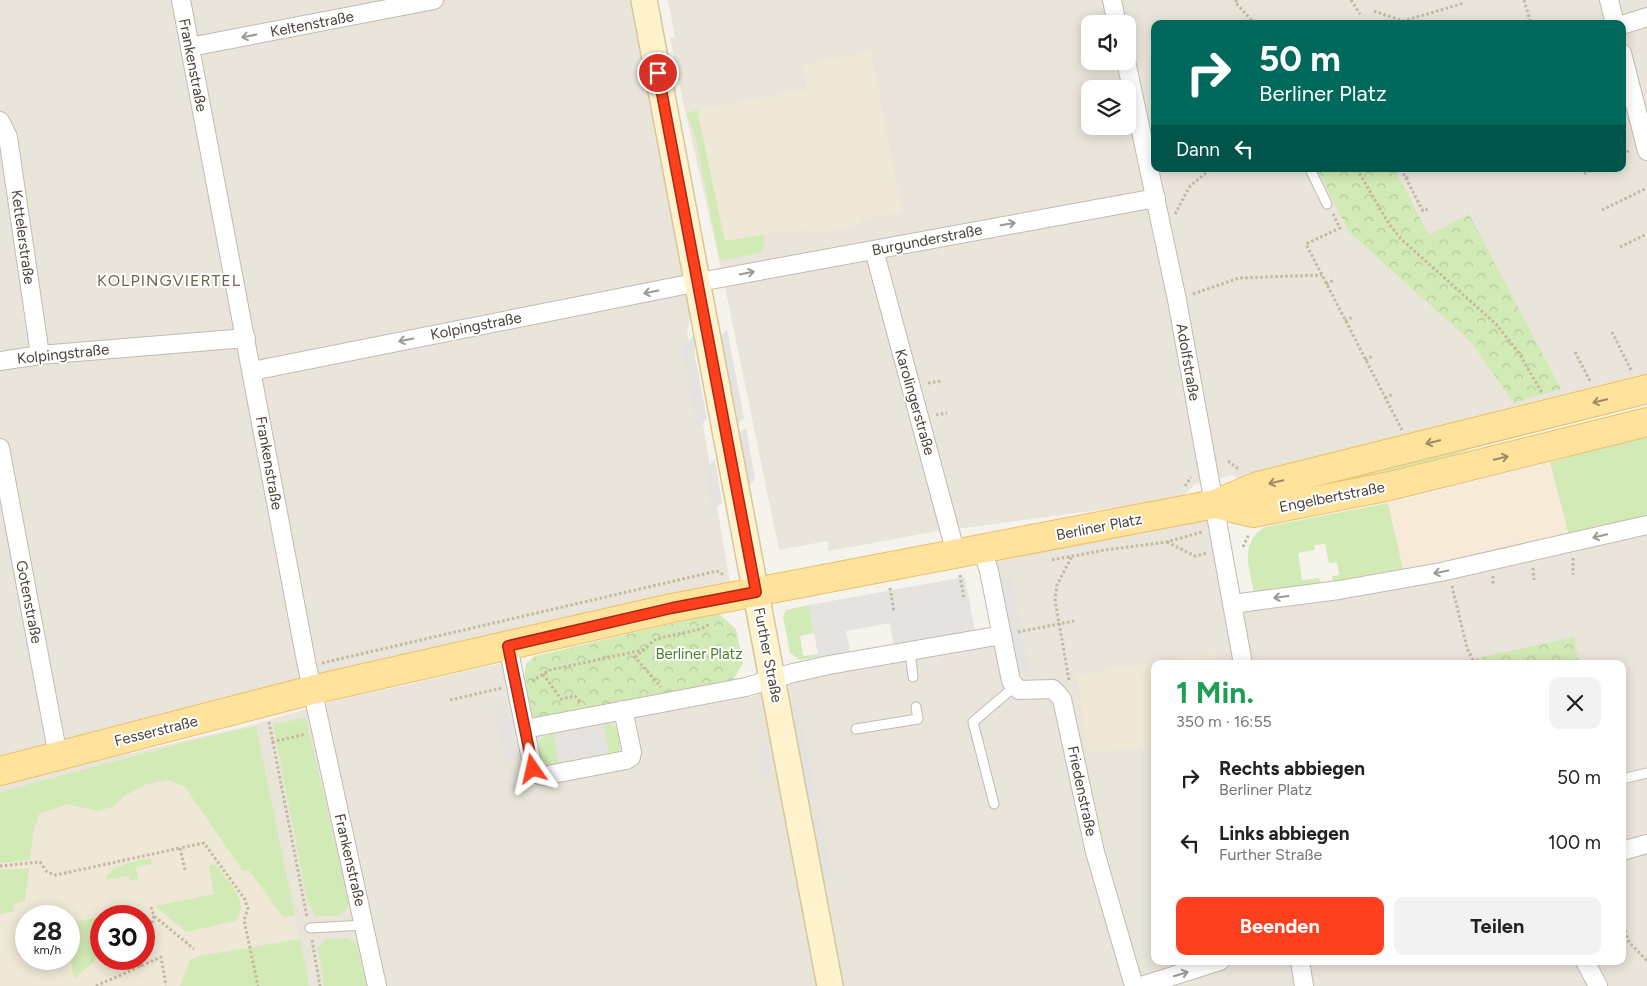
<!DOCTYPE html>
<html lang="de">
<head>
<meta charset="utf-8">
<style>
	body { margin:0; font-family:Figtree,sans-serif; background:#f2f2f2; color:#222; height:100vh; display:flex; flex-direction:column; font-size:19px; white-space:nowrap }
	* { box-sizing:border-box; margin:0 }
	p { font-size:16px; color:#767676 }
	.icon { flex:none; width:28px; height:28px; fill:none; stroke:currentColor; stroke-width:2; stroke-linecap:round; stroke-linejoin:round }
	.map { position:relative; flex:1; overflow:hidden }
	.panel { position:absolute; left:1151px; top:660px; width:475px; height:305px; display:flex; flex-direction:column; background:#fff; border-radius:10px; box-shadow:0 2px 12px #0003 }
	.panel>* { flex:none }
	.guide { position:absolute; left:1151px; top:20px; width:475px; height:152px; border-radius:10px; box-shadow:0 2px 12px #0003; background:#00695c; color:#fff; overflow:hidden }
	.fabs { position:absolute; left:1081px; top:15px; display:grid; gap:10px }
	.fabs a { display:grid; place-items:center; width:55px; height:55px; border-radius:10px; background:#fff; box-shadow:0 2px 12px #0003; font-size:25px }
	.speed { position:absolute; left:15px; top:905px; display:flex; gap:10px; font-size:25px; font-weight:700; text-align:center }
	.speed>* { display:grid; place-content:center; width:65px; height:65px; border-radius:50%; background:#fff; box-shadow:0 2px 12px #0003; line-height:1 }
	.speed small { font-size:12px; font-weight:400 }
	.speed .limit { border:8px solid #d22; background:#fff; color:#111 }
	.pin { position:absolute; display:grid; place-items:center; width:42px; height:42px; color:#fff; margin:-21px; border:2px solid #fff; border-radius:50%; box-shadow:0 1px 5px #0007 }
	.me { position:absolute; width:55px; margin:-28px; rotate:349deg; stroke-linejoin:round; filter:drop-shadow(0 0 4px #0008) }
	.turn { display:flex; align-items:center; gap:18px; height:105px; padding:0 25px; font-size:22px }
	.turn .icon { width:65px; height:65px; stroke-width:2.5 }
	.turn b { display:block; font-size:35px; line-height:42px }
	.then { display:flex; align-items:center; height:48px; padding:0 25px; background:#0003; gap:10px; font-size:19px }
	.round { display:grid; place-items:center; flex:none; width:52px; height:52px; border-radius:10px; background:#f2f2f2 }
	.summary { display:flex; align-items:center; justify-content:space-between; height:85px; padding:0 25px }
	h1 { font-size:30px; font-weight:700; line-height:38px; color:#1e9e55 }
	.cta { display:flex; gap:10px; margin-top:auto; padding:10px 25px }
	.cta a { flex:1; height:58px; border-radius:10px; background:#fc3f1d; color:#fff; font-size:20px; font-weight:700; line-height:58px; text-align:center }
	.cta a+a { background:#f2f2f2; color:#222 }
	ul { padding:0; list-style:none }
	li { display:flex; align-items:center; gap:15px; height:65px; padding:0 25px }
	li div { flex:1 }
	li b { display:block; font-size:19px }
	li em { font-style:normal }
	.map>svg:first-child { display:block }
	.residential { fill:#eae5da; fill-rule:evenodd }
	.commercial { fill:#f7ead8 }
	.education { fill:#efe8d6; fill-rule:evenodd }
	.green { fill:#d2eab5 }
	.park { fill:url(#park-crowns) }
	.parking { fill:#e5e3e0 }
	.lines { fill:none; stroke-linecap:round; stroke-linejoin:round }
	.lane-casing { stroke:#c2bbae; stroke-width:11 }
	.street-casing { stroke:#c2bbae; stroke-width:20 }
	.secondary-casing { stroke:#d6c79b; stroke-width:28 }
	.primary-casing { stroke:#e6c16a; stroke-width:30 }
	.path { stroke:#c4b79f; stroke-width:3; stroke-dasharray:2.5 2.5; stroke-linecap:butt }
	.lane { stroke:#fff; stroke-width:9 }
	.street { stroke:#fff; stroke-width:18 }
	.secondary { stroke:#fff3cd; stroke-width:25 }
	.primary { stroke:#ffe39c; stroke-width:28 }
	.oneway { stroke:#9c9892 }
	.oneway2 { stroke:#9c8c66 }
	.route-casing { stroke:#a42913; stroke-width:12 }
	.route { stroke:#fc3f1d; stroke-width:9 }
	.labels { text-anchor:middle; stroke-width:4; stroke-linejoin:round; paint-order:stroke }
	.street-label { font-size:15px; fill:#4b4439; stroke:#fff }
	.park-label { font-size:15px; fill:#4a7f2a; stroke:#fff }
	.neighbourhood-label { font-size:16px; letter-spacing:1px; fill:#6e6250; stroke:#fff }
</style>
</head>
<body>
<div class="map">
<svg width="1647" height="986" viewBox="0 0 1647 986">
	<defs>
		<pattern id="park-crowns" width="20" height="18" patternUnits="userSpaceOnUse" patternTransform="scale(1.25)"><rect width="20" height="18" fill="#d2eab5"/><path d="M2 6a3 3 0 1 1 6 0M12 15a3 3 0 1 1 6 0" fill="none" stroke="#b6ca9c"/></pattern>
	</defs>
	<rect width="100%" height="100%" fill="#f6f3ec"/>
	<!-- residential -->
	<g class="residential">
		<polygon points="0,0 643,0 698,282 687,332 730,582 0,767"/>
		<path d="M668 0H1647V380L1254 479H1239L1232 475 1194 485 1181 499 933 532 829 551 827 541 779 550 723 277 680 88 670 38 675 37ZM1090 24H1128V61H1090ZM1155 24H1622V169H1155ZM1090 89H1128V126H1090Z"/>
		<path d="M1208 518 1226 610 1647 533V986H0V784L256 724 330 702 503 663 523 738 754 696 777 684 1007 637 992 558ZM1155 664H1622V961H1155ZM26 916H69V959H26ZM101 916H144V959H101Z"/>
	</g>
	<!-- commercial -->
	<polygon class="commercial" points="1550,462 1569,536 1403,569 1388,503"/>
	<!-- education -->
	<g class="education">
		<polygon points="871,51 902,212 863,219 857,226 811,234 810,229 785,233 784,231 725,241 697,110 807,89 803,65"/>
		<polygon points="1215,651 1218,664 1155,664 1155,744 1089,754 1076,676"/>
		<path d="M256 726 309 986H0V792L161 749ZM26 916H69V959H26ZM101 916H144V959H101Z"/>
	</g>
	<!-- green -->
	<g class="green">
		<polygon points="697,110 725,241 763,235 765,245 760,253 722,260 719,257 696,140 687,113"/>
		<polygon points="1647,398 1647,404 1471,449 1414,468 1258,503 1255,497"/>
		<polygon points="1647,436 1647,517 1569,536 1550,462"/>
		<path d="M1388 503 1403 569 1333 581 1332 576 1339 575 1337 562 1329 563 1325 544 1314 545 1315 550 1298 553 1302 580 1319 578 1321 583 1254 594C1250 569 1238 543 1265 527Z"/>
		<polygon points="809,605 814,633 800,636 803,656 818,654 818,657 800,660 790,653 783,616 786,610"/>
		<polygon points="306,718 349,902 347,909 338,916 316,916 308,904 273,724"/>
		<polygon points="609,723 618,728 622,742 619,751 609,756 604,725"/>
		<polygon points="256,726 295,916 283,917 249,870 243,871 185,787 168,780 144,785 123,797 113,807 97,811 68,804 39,814 33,834 30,860 0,863 0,792 190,741"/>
		<polygon points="554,733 559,765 551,767 542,763 538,748 540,739"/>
		<path d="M151 858 152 864 136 867 138 879 130 881 128 876 106 880C109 864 137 861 151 858Z"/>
		<path d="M215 864C226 880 253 903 235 921L186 932 155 906 214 894 209 866Z"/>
		<polygon points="29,868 25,901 13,904 15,911 0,914 0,870"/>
		<polygon points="101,917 101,955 74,979 69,952 69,923"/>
		<polygon points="347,938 356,944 358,949 367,986 324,986 318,948 326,939"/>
		<polygon points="300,939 309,986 180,986 190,960 199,956"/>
	</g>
	<!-- park -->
	<g class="park">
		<polygon points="1317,169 1394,169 1429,235 1469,214 1561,389 1514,403 1469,340 1349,232"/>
		<polygon points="718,613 736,629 743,663 733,680 734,683 535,719 532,716 524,677 526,664 535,656"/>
		<polygon points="1574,637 1579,664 1452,664"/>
	</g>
	<!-- parking -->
	<g class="parking">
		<polygon points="727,329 744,418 734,427 717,341"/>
		<polygon points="695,334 695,356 707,419 697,429 682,348"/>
		<polygon points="746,428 755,479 746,489 736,436"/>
		<polygon points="715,459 722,502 712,513 705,470"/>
		<polygon points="1011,575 1030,671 1018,673 999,578"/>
		<polygon points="965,577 975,633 894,648 890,623 846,631 851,655 819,661 809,605"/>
		<polygon points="506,704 518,760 506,763 494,706"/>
		<polygon points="798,706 816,797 799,801 782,709"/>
		<polygon points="604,725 609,756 559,765 554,734"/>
		<polygon points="768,738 773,767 764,779 758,752"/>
		<polygon points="820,816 833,881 816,884 803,819"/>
	</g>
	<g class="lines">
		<defs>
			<g id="lane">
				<polyline points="1310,169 1327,204"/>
				<polyline points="910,651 913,677"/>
				<polyline points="856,729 918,719 916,707"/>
				<polyline points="1622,779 1647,773"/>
				<polyline points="994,804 973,722 1014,687"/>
				<polyline points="310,928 365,925"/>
			</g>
			<g id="street">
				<polyline points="181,0 306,661 377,986"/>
				<polyline points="1112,0 1117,24"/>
				<polyline points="1609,0 1615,24"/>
				<polyline points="1622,25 1647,17"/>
				<polyline points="190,47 434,0"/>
				<polyline points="1622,53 1647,151"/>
				<polyline points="1126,61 1177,300 1243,664"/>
				<polyline points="0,121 8,137 40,355"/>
				<polyline points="874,250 956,554"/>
				<polyline points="0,361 40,355 246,338"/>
				<polyline points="252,371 699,282 1156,198"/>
				<polyline points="0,448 58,756"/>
				<polyline points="982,549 989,571 1011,681 1019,690 1053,689 1062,699 1095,852 1134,986"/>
				<polyline points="1232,604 1339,590 1441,572 1647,525"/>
				<polyline points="508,646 533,769 537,774 543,776 626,760 631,757 632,752 623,710"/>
				<polyline points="525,729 746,687 793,673 829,665 1002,635"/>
				<polyline points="1622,851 1647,844"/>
				<polyline points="1300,961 1304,986"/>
				<polyline points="1585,961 1598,986"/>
				<polyline points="1141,986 1220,961"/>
			</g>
			<polyline id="secondary" points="644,0 830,986"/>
			<g id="primary">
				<polyline points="1215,504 1253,513 1390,486 1647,422"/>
				<polyline points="0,771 312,690 672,608 1215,504 1258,486 1647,389"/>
			</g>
		</defs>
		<!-- lane casing -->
		<use href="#lane" class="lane-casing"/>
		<!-- street casing -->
		<use href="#street" class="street-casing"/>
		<!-- secondary casing -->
		<use href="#secondary" class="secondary-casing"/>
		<!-- primary casing -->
		<use href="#primary" class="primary-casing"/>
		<!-- path -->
		<g class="path">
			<polyline points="1237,0 1235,2 1255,24"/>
			<polyline points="1351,0 1360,14"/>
			<polyline points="1524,0 1531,24"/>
			<polyline points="1374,11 1403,21 1461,4 1460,0"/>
			<polyline points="1622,154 1631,150"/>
			<polyline points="1357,169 1389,224 1401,239 1496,324 1519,353 1542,393"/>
			<polyline points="1401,169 1423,211 1428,209"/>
			<polyline points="1584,174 1594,169"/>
			<polyline points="1406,178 1410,175"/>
			<polyline points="1602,210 1647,188"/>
			<polyline points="1175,214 1190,186 1211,169"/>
			<polyline points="1333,214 1340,228 1306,244 1402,430"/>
			<polyline points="1620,247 1647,234"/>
			<polyline points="1326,284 1334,280"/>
			<polyline points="1193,294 1239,278 1322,275"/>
			<polyline points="1345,321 1353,317"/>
			<polyline points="1612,332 1632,372"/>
			<polyline points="1575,352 1591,383"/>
			<polyline points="1365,360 1373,356"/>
			<polyline points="928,383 942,381"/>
			<polyline points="1385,398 1393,394"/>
			<polyline points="936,415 947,413"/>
			<polyline points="1228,461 1240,470"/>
			<polyline points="1185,486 1191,477"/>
			<polyline points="1167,542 1195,556 1207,553"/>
			<polyline points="1243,547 1249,534"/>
			<polyline points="1573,558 1573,575"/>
			<polyline points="1052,560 1105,550 1167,542 1202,532"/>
			<polyline points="1533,568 1534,580"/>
			<polyline points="960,575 964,599"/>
			<polyline points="1493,576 1493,585"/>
			<polyline points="1452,586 1467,648 1475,664"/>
			<polyline points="890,588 894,612"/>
			<polyline points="1018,632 1074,621"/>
			<polyline points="634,656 661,687"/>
			<polyline points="635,657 656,639 701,629 710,624"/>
			<polyline points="322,663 717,571 724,575"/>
			<polyline points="543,674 561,699 575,696 580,702"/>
			<polyline points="1069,680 1055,600 1057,585 1072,556"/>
			<polyline points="532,681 550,670 643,650"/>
			<polyline points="450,700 502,688"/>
			<polyline points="269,722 307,917"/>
			<polyline points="272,742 306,734"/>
			<polyline points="0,866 40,862 47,872 56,875 180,848"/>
			<polyline points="185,870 180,848 204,843 244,898 248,908 244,920 258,986"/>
			<polyline points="151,907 154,916 194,949"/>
			<polyline points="1622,921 1629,942 1647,961"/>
			<polyline points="312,940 320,986"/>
			<polyline points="144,952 154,916"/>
			<polyline points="140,967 142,959"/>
			<polyline points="96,986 161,957 166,986"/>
		</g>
		<!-- lane -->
		<use href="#lane" class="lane"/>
		<!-- street -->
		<use href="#street" class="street"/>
		<!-- secondary -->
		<use href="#secondary" class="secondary"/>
		<!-- primary -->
		<use href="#primary" class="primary"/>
	</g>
	<!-- one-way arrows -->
	<defs><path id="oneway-shaft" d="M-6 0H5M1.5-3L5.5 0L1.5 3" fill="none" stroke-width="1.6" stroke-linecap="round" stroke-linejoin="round" transform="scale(1.25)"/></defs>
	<g class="oneway">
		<use href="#oneway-shaft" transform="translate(249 36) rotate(169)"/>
		<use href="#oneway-shaft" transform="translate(1008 224) rotate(-10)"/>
		<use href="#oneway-shaft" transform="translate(747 273) rotate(-11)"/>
		<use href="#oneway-shaft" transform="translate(651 292) rotate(169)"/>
		<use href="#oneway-shaft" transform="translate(406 340) rotate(169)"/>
		<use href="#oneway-shaft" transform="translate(1600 536) rotate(167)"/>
		<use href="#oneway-shaft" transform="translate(1441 572) rotate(169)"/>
		<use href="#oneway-shaft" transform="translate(1281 597) rotate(173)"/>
		<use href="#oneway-shaft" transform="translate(1181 974) rotate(-17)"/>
	</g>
	<g class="oneway2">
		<use href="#oneway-shaft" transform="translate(1600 401) rotate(166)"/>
		<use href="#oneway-shaft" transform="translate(1433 442) rotate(166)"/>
		<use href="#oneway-shaft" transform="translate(1501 458) rotate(-14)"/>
		<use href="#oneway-shaft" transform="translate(1276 482) rotate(166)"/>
	</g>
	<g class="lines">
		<defs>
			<polyline id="route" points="533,769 508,646 672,608 756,592 658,73"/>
		</defs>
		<!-- route casing -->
		<use href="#route" class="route-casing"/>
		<!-- route -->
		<use href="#route" class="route"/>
	</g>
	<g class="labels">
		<!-- street labels -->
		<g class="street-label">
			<text transform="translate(312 24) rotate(-11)" y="5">Keltenstraße</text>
			<text transform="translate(193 65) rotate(79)" y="5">Frankenstraße</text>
			<text transform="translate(23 237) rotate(82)" y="5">Kettelerstraße</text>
			<text transform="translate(927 240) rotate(-11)" y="5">Burgunderstraße</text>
			<text transform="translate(476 326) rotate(-11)" y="5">Kolpingstraße</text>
			<text transform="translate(63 354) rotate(-6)" y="5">Kolpingstraße</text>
			<text transform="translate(1188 362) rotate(80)" y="5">Adolfstraße</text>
			<text transform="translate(915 402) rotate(74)" y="5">Karolingerstraße</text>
			<text transform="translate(269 463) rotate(80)" y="5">Frankenstraße</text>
			<text transform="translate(1332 497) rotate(-11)" y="5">Engelbertstraße</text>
			<text transform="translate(1099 527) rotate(-11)" y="5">Berliner Platz</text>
			<text transform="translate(29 602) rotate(79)" y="5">Gotenstraße</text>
			<text transform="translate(768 655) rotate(79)" y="5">Further Straße</text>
			<text transform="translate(156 731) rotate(-14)" y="5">Fesserstraße</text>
			<text transform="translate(1082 791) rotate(78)" y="5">Friedenstraße</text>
			<text transform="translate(350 860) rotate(77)" y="5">Frankenstraße</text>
		</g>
		<!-- park labels -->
		<g class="park-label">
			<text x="699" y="659">Berliner Platz</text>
		</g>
		<!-- neighbourhood labels -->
		<g class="neighbourhood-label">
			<text x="169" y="286">KOLPINGVIERTEL</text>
		</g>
	</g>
</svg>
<div class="fabs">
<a><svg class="icon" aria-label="sound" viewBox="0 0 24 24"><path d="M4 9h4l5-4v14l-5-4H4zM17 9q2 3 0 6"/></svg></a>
<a><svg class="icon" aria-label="layers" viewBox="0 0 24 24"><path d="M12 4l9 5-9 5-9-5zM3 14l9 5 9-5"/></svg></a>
</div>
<div class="speed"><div>28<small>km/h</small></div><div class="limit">30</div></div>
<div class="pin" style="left:658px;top:73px;background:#d93025"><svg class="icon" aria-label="arrive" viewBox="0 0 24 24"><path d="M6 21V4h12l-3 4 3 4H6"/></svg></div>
<svg class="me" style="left:533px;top:769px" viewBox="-20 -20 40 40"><path d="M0-17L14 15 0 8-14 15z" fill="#fc3f1d" stroke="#fff" stroke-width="4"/></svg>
<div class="guide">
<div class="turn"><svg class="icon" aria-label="right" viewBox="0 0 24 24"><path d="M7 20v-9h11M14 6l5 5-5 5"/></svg><div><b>50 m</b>Berliner Platz</div></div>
<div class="then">Dann<svg class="icon" aria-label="left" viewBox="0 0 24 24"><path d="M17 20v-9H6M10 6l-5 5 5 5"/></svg></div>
</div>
<section class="panel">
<div class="summary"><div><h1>1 Min.</h1><p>350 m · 16:55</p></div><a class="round"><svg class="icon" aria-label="close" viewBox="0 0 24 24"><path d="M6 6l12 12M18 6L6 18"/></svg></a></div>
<ul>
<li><svg class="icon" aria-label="right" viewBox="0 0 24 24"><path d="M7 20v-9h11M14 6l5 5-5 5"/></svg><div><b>Rechts abbiegen</b><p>Berliner Platz</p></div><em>50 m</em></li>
<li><svg class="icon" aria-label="left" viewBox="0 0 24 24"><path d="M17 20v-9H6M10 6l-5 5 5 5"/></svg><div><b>Links abbiegen</b><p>Further Straße</p></div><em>100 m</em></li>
</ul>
<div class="cta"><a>Beenden</a><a>Teilen</a></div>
</section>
</div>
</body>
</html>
